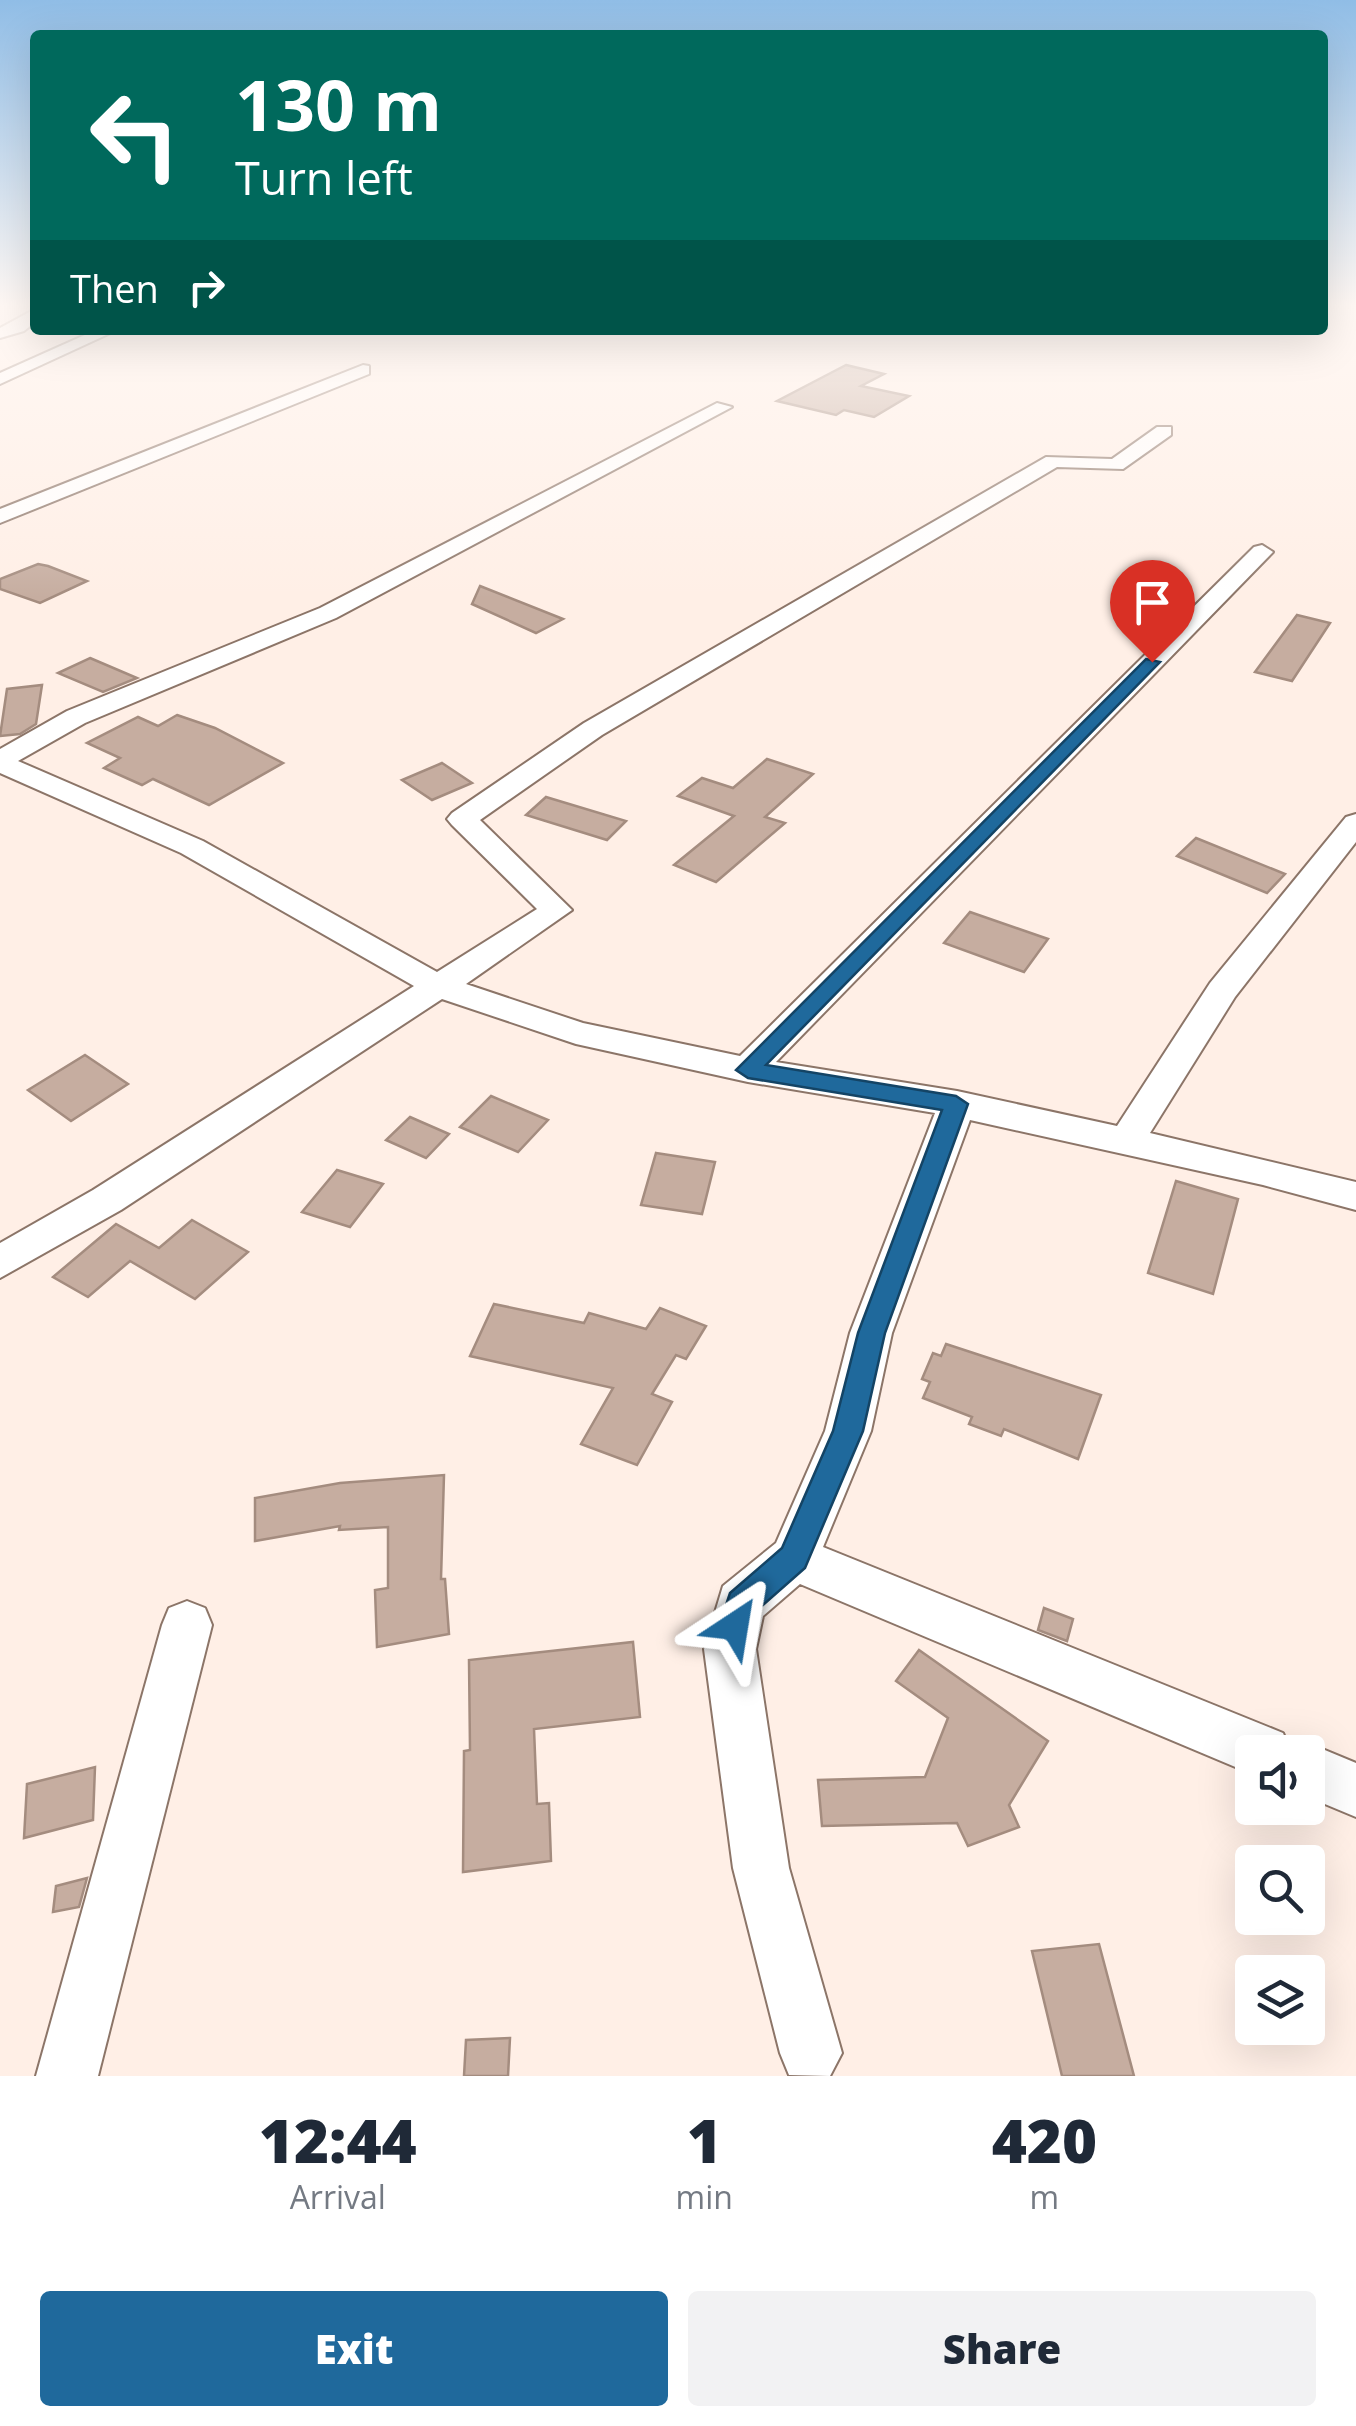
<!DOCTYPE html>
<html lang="en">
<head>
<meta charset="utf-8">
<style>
	body { margin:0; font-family:"Open Sans",sans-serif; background:#f2f2f3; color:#1f2937; height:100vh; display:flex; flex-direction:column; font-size:38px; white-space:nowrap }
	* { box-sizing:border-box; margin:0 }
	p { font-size:32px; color:#747a83 }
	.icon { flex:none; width:55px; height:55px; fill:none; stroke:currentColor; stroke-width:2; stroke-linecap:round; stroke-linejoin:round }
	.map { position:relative; height:2076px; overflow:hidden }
	.panel { display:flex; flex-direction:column; background:#fff; flex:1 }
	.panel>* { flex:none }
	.guide { position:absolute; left:30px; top:30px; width:1298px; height:305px; border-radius:10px; box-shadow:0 10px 40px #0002; background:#00695c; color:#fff; overflow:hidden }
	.buttons { position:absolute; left:1235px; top:1735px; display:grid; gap:20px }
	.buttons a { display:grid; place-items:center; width:90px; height:90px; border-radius:10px; background:#fff; box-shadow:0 10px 40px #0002; font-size:50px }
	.pin { position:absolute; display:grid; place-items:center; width:85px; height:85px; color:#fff; margin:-102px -42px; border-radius:50% 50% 50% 0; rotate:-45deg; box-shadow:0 0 10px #0007 }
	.pin .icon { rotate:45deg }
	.me { position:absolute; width:110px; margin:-55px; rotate:33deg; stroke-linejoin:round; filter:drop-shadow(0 0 8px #0008) }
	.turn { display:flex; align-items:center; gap:35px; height:210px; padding:0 40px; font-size:45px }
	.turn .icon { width:130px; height:130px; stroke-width:2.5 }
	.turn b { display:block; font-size:70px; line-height:85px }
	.then { display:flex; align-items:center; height:95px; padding:0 40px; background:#0003; gap:20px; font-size:38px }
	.eta { display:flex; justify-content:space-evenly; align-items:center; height:170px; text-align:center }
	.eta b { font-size:60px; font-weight:800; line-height:70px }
	.cta { display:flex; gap:20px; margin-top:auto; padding:20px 40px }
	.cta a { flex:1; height:115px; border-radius:10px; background:#1f699c; color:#fff; font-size:40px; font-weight:800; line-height:115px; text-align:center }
	.cta a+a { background:#f2f2f3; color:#1f2937 }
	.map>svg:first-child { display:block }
	.building { fill:#c6ada0; stroke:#a48c7f; stroke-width:2.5 }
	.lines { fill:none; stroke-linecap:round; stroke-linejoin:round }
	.minor-casing { stroke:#8c7568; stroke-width:4 }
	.minor { fill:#fff; fill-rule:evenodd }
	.route { fill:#1f699c; stroke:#144465; stroke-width:2.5 }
</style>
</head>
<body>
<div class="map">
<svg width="1356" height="2076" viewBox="0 0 1356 2076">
	<rect width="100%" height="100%" fill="#ffefe6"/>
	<!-- building -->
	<g class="building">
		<polygon points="846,365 884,374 861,386 909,396 874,417 844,410 836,415 777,401"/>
		<polygon points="38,564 48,566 87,581 40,603 0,589 0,579"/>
		<polygon points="480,586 563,619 536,633 472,604"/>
		<polygon points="1297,615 1330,623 1292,681 1255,672"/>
		<polygon points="90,658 137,678 103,692 58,673"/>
		<polygon points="42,685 36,724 20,734 0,736 7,689"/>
		<polygon points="177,715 215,728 283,763 209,805 153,779 142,785 104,768 120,758 87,743 138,717 158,726"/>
		<polygon points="767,759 813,774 765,817 785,823 716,882 674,865 734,816 678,796 702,778 733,788"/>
		<polygon points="442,763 472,783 432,800 402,780"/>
		<polygon points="546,797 626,821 607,840 526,815"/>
		<polygon points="1196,838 1285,874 1267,893 1177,856"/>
		<polygon points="970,912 1048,939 1024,972 944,943"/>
		<polygon points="85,1055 128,1084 71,1121 28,1090"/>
		<polygon points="491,1096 548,1120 518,1152 460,1127"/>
		<polygon points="410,1117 449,1134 426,1158 386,1140"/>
		<polygon points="656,1153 715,1162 702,1214 641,1205"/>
		<polygon points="337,1170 383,1184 350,1227 302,1212"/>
		<polygon points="1176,1181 1238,1199 1213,1294 1148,1273"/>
		<polygon points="192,1220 248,1252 195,1299 130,1261 88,1297 53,1277 116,1224 159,1248"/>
		<polygon points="494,1304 584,1323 589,1313 646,1329 660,1308 706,1326 686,1359 676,1355 652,1394 672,1402 637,1465 581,1444 613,1388 470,1356"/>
		<polygon points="946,1344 1101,1395 1078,1459 1004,1429 1001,1436 969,1424 972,1417 923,1398 930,1382 922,1379 933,1353 941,1356"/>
		<polygon points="444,1475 441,1579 445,1579 449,1634 377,1647 375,1590 388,1588 388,1527 339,1530 340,1526 255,1541 255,1498 340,1483"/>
		<polygon points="1044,1608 1073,1619 1067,1641 1038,1630"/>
		<polygon points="633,1642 640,1717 534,1729 537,1804 549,1803 551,1861 463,1872 464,1751 470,1750 469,1660"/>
		<polygon points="919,1650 1048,1741 1009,1805 1019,1827 968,1846 957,1823 822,1826 818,1780 925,1777 948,1718 896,1681"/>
		<polygon points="95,1767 93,1820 24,1838 27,1784"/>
		<polygon points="87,1878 79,1907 53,1912 56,1886"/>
		<polygon points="1099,1944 1134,2076 1062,2076 1032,1951"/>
		<polygon points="510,2038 508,2076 464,2076 466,2040"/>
	</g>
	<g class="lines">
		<defs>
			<g id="minor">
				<polygon points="35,309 35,322 24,331 0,338 0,328"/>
				<polygon points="96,330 117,330 0,384 0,373"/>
				<polygon points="363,365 369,366 369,374 0,523 0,509"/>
				<polygon points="717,403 732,407 336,618 85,723 18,761 203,841 437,972 537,909 452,825 447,819 452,813 584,723 1046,457 1112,459 1157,427 1171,427 1171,435 1123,469 1057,467 602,735 480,820 572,910 466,984 583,1023 740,1056 1254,547 1262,545 1273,552 776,1062 957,1091 1117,1126 1210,983 1346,817 1356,814 1356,842 1235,997 1150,1133 1356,1182 1356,1210 1263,1185 970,1120 892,1333 871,1431 823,1547 1283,1733 1290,1750 1308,1743 1356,1763 1356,1817 1308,1797 1308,1752 1252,1752 1252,1774 800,1584 763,1616 756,1649 789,1868 842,2053 830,2076 789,2075 780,2053 733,1868 704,1649 723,1586 776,1543 825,1431 850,1333 935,1113 748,1082 576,1044 442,999 121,1210 0,1278 0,1243 93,1190 414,986 181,853 0,773 0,749 67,711 320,608"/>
				<polygon points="187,1601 205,1608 212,1625 98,2076 36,2076 162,1625 169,1608"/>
			</g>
		</defs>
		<!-- minor casing -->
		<use href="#minor" class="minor-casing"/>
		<!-- minor -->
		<use href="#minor" class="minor"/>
	</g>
	<!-- sky -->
	<linearGradient id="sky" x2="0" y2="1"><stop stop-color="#90bde6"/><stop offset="0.51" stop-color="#fff8f4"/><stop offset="1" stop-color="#fff8f4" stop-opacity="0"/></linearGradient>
	<rect width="1356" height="598" fill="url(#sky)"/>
	<!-- route -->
	<polygon class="route" points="1146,659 1160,662 766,1065 956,1096 968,1104 885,1333 863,1431 805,1568 755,1612 747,1637 735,1642 724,1637 719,1626 730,1593 782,1548 833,1431 858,1333 942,1110 748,1078 736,1070"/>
</svg>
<div class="buttons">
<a><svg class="icon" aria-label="sound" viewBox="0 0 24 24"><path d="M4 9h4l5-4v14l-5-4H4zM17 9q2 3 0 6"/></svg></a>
<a><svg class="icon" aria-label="search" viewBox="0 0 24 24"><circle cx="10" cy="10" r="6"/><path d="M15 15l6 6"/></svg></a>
<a><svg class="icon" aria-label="layers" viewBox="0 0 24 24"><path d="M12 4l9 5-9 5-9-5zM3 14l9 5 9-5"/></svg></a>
</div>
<div class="pin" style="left:1152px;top:662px;background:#d93025"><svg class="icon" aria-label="arrive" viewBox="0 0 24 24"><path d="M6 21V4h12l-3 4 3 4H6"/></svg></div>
<svg class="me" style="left:735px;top:1626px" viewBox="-20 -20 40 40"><path d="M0-17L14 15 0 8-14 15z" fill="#1f699c" stroke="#fff" stroke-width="4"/></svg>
<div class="guide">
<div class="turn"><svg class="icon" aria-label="left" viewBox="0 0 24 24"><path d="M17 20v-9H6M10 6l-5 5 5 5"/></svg><div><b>130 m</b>Turn left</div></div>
<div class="then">Then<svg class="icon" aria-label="right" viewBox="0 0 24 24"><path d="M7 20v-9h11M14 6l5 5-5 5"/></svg></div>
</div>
</div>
<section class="panel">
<div class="eta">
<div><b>12:44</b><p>Arrival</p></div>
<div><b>1</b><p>min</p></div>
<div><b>420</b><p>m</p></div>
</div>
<div class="cta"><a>Exit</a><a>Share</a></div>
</section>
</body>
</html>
